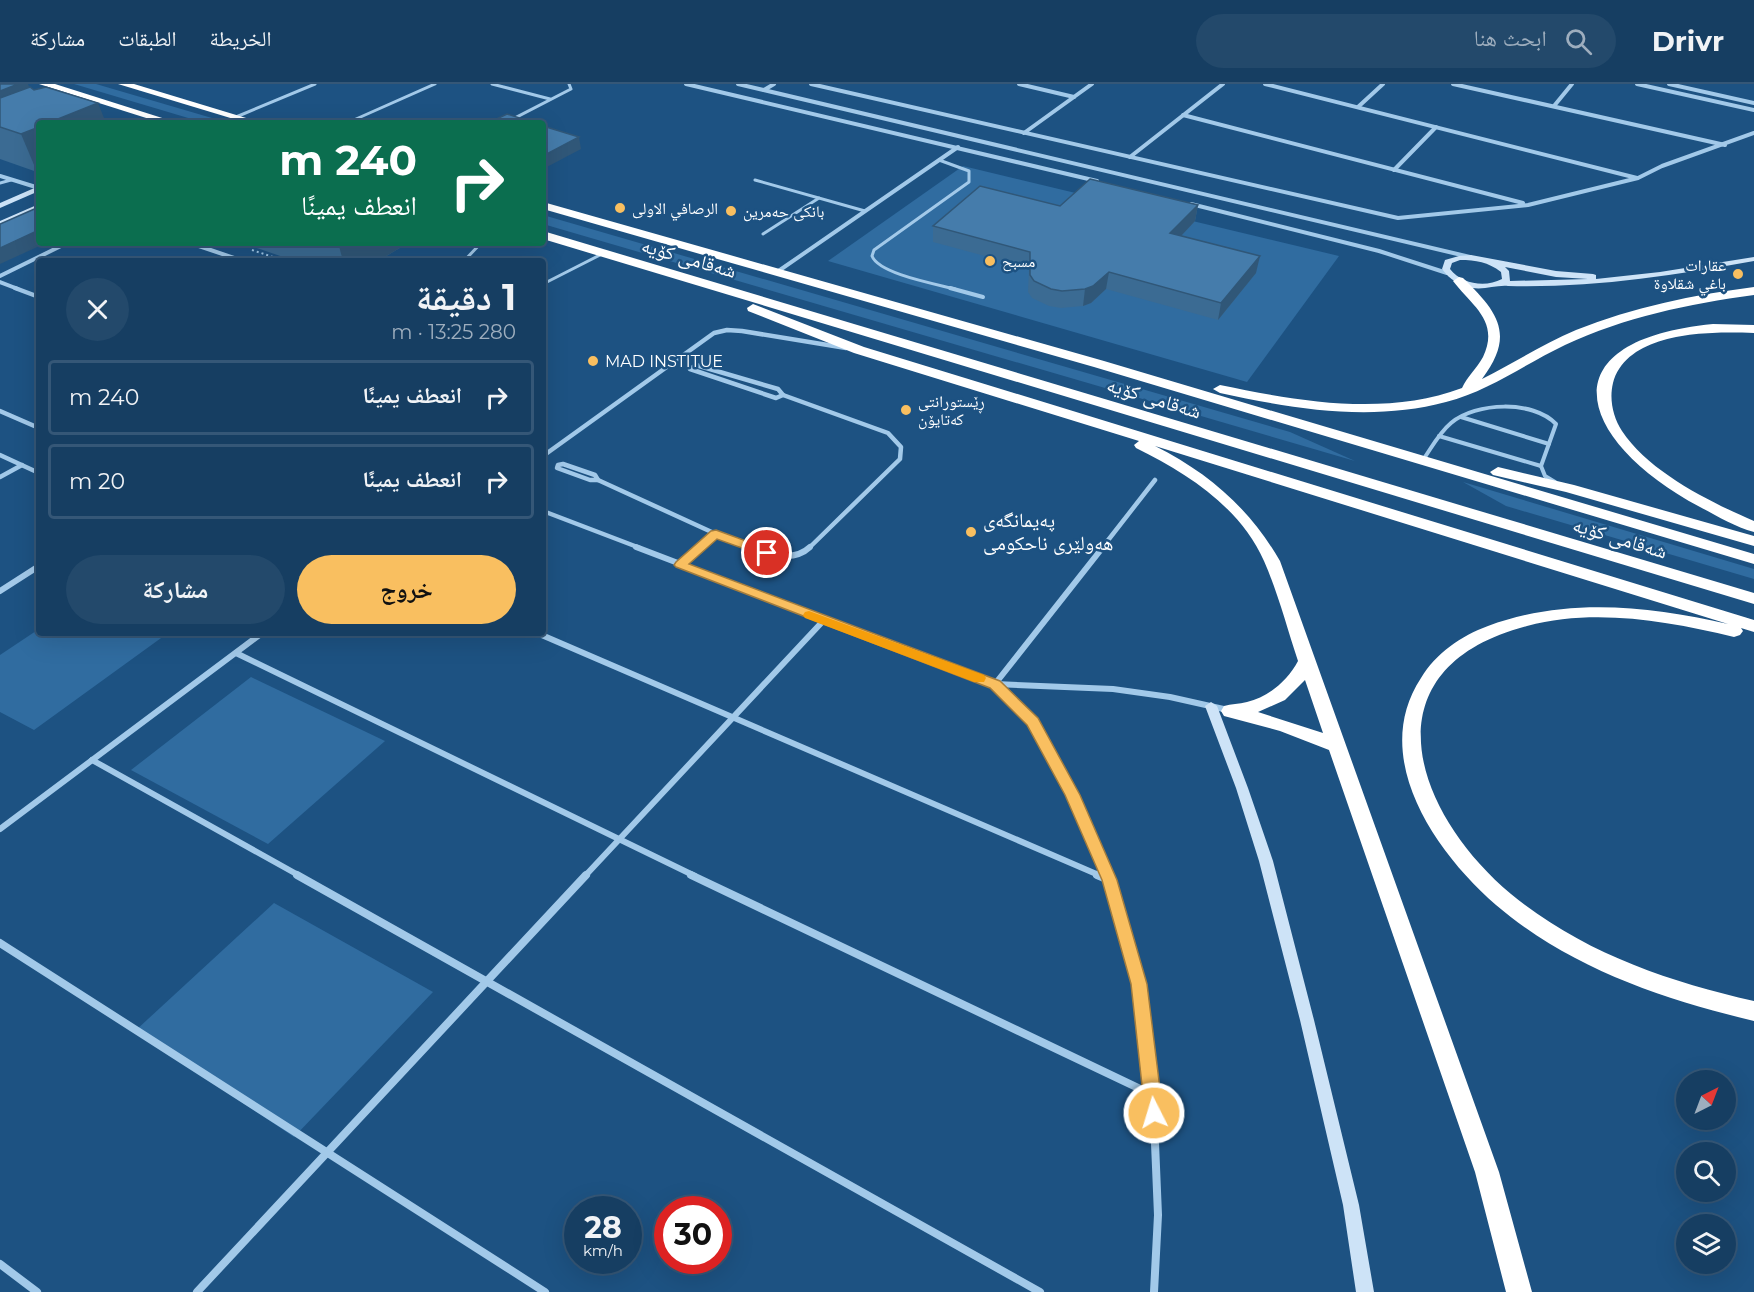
<!DOCTYPE html>
<html lang="ar">
<head>
<meta charset="utf-8">
<style>
	body { margin:0; font-family:Montserrat,"Noto Naskh Arabic",sans-serif; background:#23496b; color:#f1f3f6; direction:rtl; height:100vh; display:flex; flex-direction:column; font-size:22px; white-space:nowrap }
	* { box-sizing:border-box; margin:0 }
	p { font-size:20px; color:#9eaebe }
	.icon { flex:none; width:33px; height:33px; fill:none; stroke:currentColor; stroke-width:2; stroke-linecap:round; stroke-linejoin:round }
	.map { position:relative; flex:1; overflow:hidden; direction:ltr }
	.drawer { position:absolute; left:36px; top:174px; width:510px; height:378px; display:flex; flex-direction:column; background:#163e62; border-radius:6px; box-shadow:0 6px 24px #0002,0 0 0 2px #355777; direction:rtl }
	.drawer>* { flex:none }
	.hud { position:absolute; left:36px; top:36px; width:510px; height:126px; border-radius:6px; box-shadow:0 6px 24px #0002,0 0 0 2px #355777; direction:rtl; background:#0b6e4f; color:#fff; overflow:hidden }
	.needle { width:39px; rotate:42deg }
	.buttons { position:absolute; left:1676px; top:986px; display:grid; gap:12px }
	.buttons a { display:grid; place-items:center; width:60px; height:60px; border-radius:50%; background:#163e62; box-shadow:0 6px 24px #0002,0 0 0 2px #355777; font-size:30px }
	.speed { position:absolute; left:564px; top:1112px; display:flex; gap:12px; font-size:30px; font-weight:700; text-align:center }
	.speed>* { display:grid; place-content:center; width:78px; height:78px; border-radius:50%; background:#163e62; box-shadow:0 6px 24px #0002,0 0 0 2px #355777; line-height:1 }
	.speed small { font-size:15px; font-weight:400 }
	.speed .limit { border:9px solid #d22; background:#fff; color:#111 }
	.pin { position:absolute; display:grid; place-items:center; width:51px; height:51px; color:#fff; margin:-26px; border:3px solid #fff; border-radius:50%; box-shadow:0 2px 6px #0007 }
	.me { position:absolute; width:66px; margin:-33px; rotate:355deg; stroke-linejoin:round; filter:drop-shadow(0 0 4px #0008) }
	.turn { display:flex; align-items:center; gap:21px; height:126px; padding:0 30px; font-size:27px }
	.turn .icon { width:78px; height:78px; stroke-width:2.5 }
	.turn b { display:block; font-size:42px; line-height:51px }
	.round { display:grid; place-items:center; flex:none; width:63px; height:63px; border-radius:32px; background:#23496b }
	.summary { display:flex; align-items:center; justify-content:space-between; height:102px; padding:0 30px }
	h1 { font-size:36px; font-weight:700; line-height:45px }
	.cta { display:flex; gap:12px; margin-top:auto; padding:12px 30px }
	.cta a { flex:1; height:69px; border-radius:36px; background:#f9bf60; color:#111; font-size:24px; font-weight:700; line-height:69px; text-align:center }
	.cta a+a { background:#23496b; color:#f1f3f6 }
	ul { padding:0; list-style:none }
	li { display:flex; align-items:center; gap:18px; height:75px; margin:0 12px 9px; padding:0 18px; border:3px solid #355777; border-radius:6px }
	li div { flex:1 }
	li b { display:block; font-size:22px }
	li em { font-style:normal }
	header { display:flex; align-items:center; gap:36px; box-sizing:border-box; height:84px; padding:0 30px; background:#163e62; border-bottom:2px solid #355777 }
	header strong { font-size:28px }
	nav { display:flex; gap:33px; margin-inline-start:auto; font-size:21px }
	.search { width:420px; height:54px; background:#23496b; display:flex; align-items:center; gap:15px; box-sizing:border-box; padding:0 21px; border-radius:33px; color:#9eaebe; font-size:22px }
	.map>svg:first-child { display:block }
	.green { fill:#306ca0 }
	.lines { fill:none; stroke-linecap:round; stroke-linejoin:round }
	.path { stroke:#a2c9e9; stroke-width:2; stroke-dasharray:2 3; stroke-linecap:butt }
	.lane-far1 { stroke:#a2c9e9; stroke-width:3 }
	.lane { stroke:#a2c9e9; stroke-width:4 }
	.street-far3 { stroke:#a2c9e9; stroke-width:4 }
	.street-far2 { stroke:#a2c9e9; stroke-width:4.5 }
	.street-far1 { stroke:#a2c9e9; stroke-width:6 }
	.street { stroke:#a2c9e9; stroke-width:8 }
	.secondary { fill:#cde3f7; fill-rule:evenodd }
	.highway { fill:#fff; fill-rule:evenodd }
	.wall { fill:#3b6b93 }
	.shaded-wall { fill:#305778 }
	.building { fill:#457cab; stroke:#305778; stroke-width:1.5 }
	.route { fill:#f9bf60; stroke:#a27c3e; stroke-width:1.5 }
	.slow { fill:#f59e0b }
	.poi-dot { fill:#f9bf60; stroke:#1d5282; stroke-width:2 }
	.labels { text-anchor:middle; stroke-width:5; stroke-linejoin:round; paint-order:stroke }
	.far-poi-label { font-size:16px; fill:#fff; stroke:#1d5282; text-anchor:start }
	.street-label { font-size:20px; fill:#fff; stroke:#1d5282 }
	.poi-label { font-size:20px; fill:#fff; stroke:#1d5282; text-anchor:start }
</style>
</head>
<body>
<header>
<strong>Drivr</strong>
<div class="search"><svg class="icon" aria-label="search" viewBox="0 0 24 24"><circle cx="10" cy="10" r="6"/><path d="M15 15l6 6"/></svg>ابحث هنا</div>
<nav><a>الخريطة</a><a>الطبقات</a><a>مشاركة</a></nav>
</header>
<div class="map">
<svg width="1754" height="1208" viewBox="0 0 1754 1208">
	<rect width="100%" height="100%" fill="#1d5282"/>
	<!-- green -->
	<g class="green">
		<polygon points="74,0 96,0 229,39 205,39"/>
		<polygon points="963,82 1339,172 1247,298 828,177"/>
		<polygon points="543,131 1290,348 1355,377 543,140"/>
		<polygon points="1463,398 1754,485 1754,495 1506,422"/>
		<polygon points="39,545 39,549 168,549 34,646 0,628 0,571"/>
		<polygon points="251,593 385,657 268,760 131,686"/>
		<polygon points="274,819 433,908 294,1053 135,947"/>
	</g>
	<g class="lines">
		<!-- path -->
		<polyline class="path" points="252,166 285,177"/>
		<!-- lane-far1 -->
		<g class="lane-far1">
			<polyline points="492,0 550,15"/>
			<polyline points="236,33 315,0"/>
			<polyline points="347,39 435,0"/>
			<polyline points="505,39 571,5 569,0"/>
			<path d="M939 76 969 87V98L874 166 872 172C879 190 936 200 955 205"/>
			<polyline points="755,96 865,127"/>
			<polyline points="0,99 11,96"/>
			<polyline points="763,150 819,114"/>
			<polyline points="464,177 481,159"/>
			<polyline points="543,200 602,170"/>
		</g>
		<!-- lane -->
		<g class="lane">
			<polyline points="950,204 983,213"/>
			<polyline points="1461,333 1549,360"/>
			<polyline points="1439,352 1541,382"/>
			<path d="M1423 376C1432 363 1439 349 1451 339 1476 318 1533 316 1556 340L1541 382 1545 392 1555 398"/>
		</g>
		<!-- street-far3 -->
		<g class="street-far3">
			<polyline points="686,0 1097,97"/>
			<polyline points="738,0 1470,173"/>
			<polyline points="811,0 1398,134 1528,121 1638,94 1662,82 1754,49"/>
			<polyline points="1019,0 1074,13"/>
			<polyline points="1265,0 1637,94"/>
			<polyline points="1453,0 1725,61"/>
			<polyline points="1637,0 1754,26"/>
			<polyline points="1669,0 1754,19"/>
			<polyline points="764,6 774,0"/>
			<polyline points="1554,22 1572,0"/>
			<polyline points="1358,23 1383,0"/>
			<polyline points="1183,31 1523,119"/>
			<polyline points="1024,49 1092,0"/>
			<polyline points="1130,73 1223,0"/>
			<polyline points="1394,86 1436,43"/>
			<polyline points="0,92 39,104"/>
			<polyline points="1191,120 1379,167 1447,189"/>
			<polyline points="190,159 243,177"/>
			<polyline points="777,188 958,63"/>
			<polyline points="0,192 67,159"/>
			<polyline points="0,198 18,205"/>
		</g>
		<!-- street-far2 -->
		<g class="street-far2">
			<polyline points="15,204 39,213"/>
			<polygon points="696,281 778,305 783,311 776,314 690,285"/>
			<polyline points="783,311 888,349 901,363 900,375 809,464"/>
			<polyline points="0,327 39,344"/>
			<polyline points="0,371 39,389"/>
			<polyline points="543,372 714,249 727,246 742,247 846,264"/>
			<polygon points="563,380 595,391 598,396 590,396 557,384 558,381"/>
			<polyline points="0,393 22,381"/>
			<polyline points="598,396 716,450 754,464"/>
			<polyline points="543,427 640,464"/>
			<polyline points="700,464 716,450"/>
			<polyline points="1102,464 1155,396"/>
		</g>
		<!-- street-far1 -->
		<g class="street-far1">
			<polyline points="636,463 995,600 1113,605 1170,613 1228,626"/>
			<path d="M750 463C769 470 793 479 810 463"/>
			<polyline points="680,481 701,463"/>
			<polyline points="0,507 39,482"/>
			<polyline points="537,549 1101,792"/>
			<polyline points="236,569 695,792"/>
			<polyline points="995,600 1033,637 1073,712 1107,792"/>
			<polyline points="995,600 1103,463"/>
			<polyline points="92,676 300,792"/>
			<polyline points="0,745 262,549"/>
			<polyline points="585,792 824,536"/>
		</g>
		<!-- street -->
		<g class="street">
			<polyline points="297,791 1040,1208"/>
			<polyline points="691,791 1153,1011"/>
			<polyline points="1097,791 1109,796"/>
			<polyline points="1107,791 1139,900 1153,1011 1158,1131 1154,1208"/>
			<polyline points="0,859 545,1208"/>
			<polyline points="0,1180 37,1208"/>
			<polyline points="197,1208 586,791"/>
		</g>
		<!-- secondary -->
		<g class="secondary">
			<polygon points="39,102 39,107 0,124 0,119"/>
			<polygon points="39,120 39,125 0,142 0,137"/>
			<path d="M1471 171 1556 187 1593 190 1596 191V195L1660 188 1754 173V177C1672 192 1591 204 1508 202 1496 201 1485 206 1472 204 1459 201 1450 196 1442 185L1445 176 1459 172ZM1460 176C1476 176 1488 178 1501 188L1502 195C1485 204 1462 200 1450 185L1452 179ZM1505 183 1556 193 1588 195 1510 197 1509 187Z"/>
			<polygon points="1211,618 1217,622 1248,704 1273,777 1314,936 1359,1121 1374,1208 1356,1208 1343,1121 1300,936 1259,777 1236,704 1205,622"/>
		</g>
		<!-- highway -->
		<g class="highway">
			<polygon points="39,0 55,0 178,39 162,39"/>
			<polygon points="118,0 134,0 263,39 247,39"/>
			<polygon points="543,118 1104,277 1754,470 1754,480 1094,283 543,125"/>
			<polygon points="543,147 1754,509 1754,520 543,155"/>
			<path d="M1459 193 1463 194C1499 229 1515 251 1482 295 1514 279 1543 260 1576 246 1633 223 1693 211 1754 203V211C1688 220 1625 233 1565 261 1525 280 1489 307 1446 318 1371 338 1294 325 1220 309L1213 305 1220 301C1298 317 1385 333 1462 304 1467 293 1477 284 1483 273 1500 237 1472 222 1453 197Z"/>
			<path d="M753 220 864 263 1754 536V548L1741 544 1743 547 1740 551 1734 553C1667 537 1595 524 1527 542 1365 584 1412 727 1511 810 1582 868 1666 897 1754 917V937C1662 915 1570 884 1496 821 1435 768 1369 673 1421 594 1436 569 1461 552 1488 542 1566 513 1649 522 1728 540L1155 362C1209 389 1250 425 1280 477L1499 1088 1532 1208H1506L1475 1088 1329 666 1280 647 1224 632 1221 627 1224 622C1231 620 1239 620 1247 618 1269 613 1288 596 1298 577 1287 544 1278 509 1264 477 1240 423 1187 389 1136 364L1134 361 1139 357 854 269 748 227 747 224ZM1305 596 1323 649 1258 628 1285 616Z"/>
			<path d="M1713 240 1754 241V249C1710 247 1627 247 1613 299 1609 315 1613 333 1622 347 1649 388 1710 418 1754 437V448C1735 443 1717 432 1700 423 1580 359 1541 257 1713 240Z"/>
			<polygon points="1498,383 1574,401 1754,452 1754,462 1566,408 1493,391 1490,388"/>
		</g>
	</g>
	<!-- wall -->
	<g class="wall">
		<polygon points="0,0 29,4 39,39 39,87 37,88 0,75"/>
		<polygon points="1198,121 1195,137 1181,152 1256,189 1218,236 1106,205 1091,219 1083,222 1061,224 1049,222 1032,214 1028,208 1029,184 933,158 933,142 1060,122"/>
		<polygon points="242,159 408,159 378,177 295,177"/>
	</g>
	<!-- shaded-wall -->
	<g class="shaded-wall">
		<polygon points="18,0 28,0 42,33 0,43 0,7"/>
		<polygon points="98,19 106,39 48,39"/>
		<polygon points="39,43 39,87 37,88 21,50"/>
		<polygon points="579,53 581,65 543,85 543,72"/>
		<polygon points="1198,121 1195,137 1168,166 1170,149"/>
		<polygon points="39,146 39,159 46,159 0,180 0,164"/>
		<polygon points="344,159 408,159 378,177 343,177 339,162"/>
		<polygon points="1260,172 1256,189 1218,236 1221,219"/>
		<polygon points="1109,188 1106,205 1091,219 1083,222 1085,205"/>
	</g>
	<!-- building -->
	<g class="building">
		<polygon points="0,0 18,0 0,7"/>
		<polygon points="30,3 34,6 46,3 98,19 48,39 39,39 39,43 21,50 0,43 0,14"/>
		<polygon points="507,30 535,39 488,39"/>
		<polygon points="543,42 579,53 543,72"/>
		<polygon points="1090,95 1198,121 1170,149 1260,172 1221,219 1109,188 1093,202 1085,205 1062,207 1051,205 1034,197 1030,191 1030,168 933,142 980,102 1060,122"/>
		<polygon points="39,123 39,146 0,164 0,140"/>
		<polygon points="330,159 344,159 339,162"/>
	</g>
	<!-- route -->
	<polygon class="route" points="716,446 771,466 773,469 767,473 717,455 689,480 1000,597 1038,634 1080,711 1117,796 1147,900 1163,1029 1160,1034 1154,1037 1147,1034 1145,1029 1131,900 1102,796 1065,711 1027,641 990,604 676,483 674,481 676,478 711,447"/>
	<!-- slow -->
	<polygon class="slow" points="809,527 984,591 986,594 984,598 974,598 805,534 803,531 805,528"/>
	<!-- markers -->
	<g class="poi-dot">
		<circle cx="620" cy="124" r="6"/>
		<circle cx="731" cy="127" r="6"/>
		<circle cx="990" cy="177" r="6"/>
		<circle cx="1738" cy="190" r="6"/>
		<circle cx="593" cy="277" r="6"/>
		<circle cx="906" cy="326" r="6"/>
		<circle cx="971" cy="448" r="6"/>
	</g>
	<g class="labels">
		<!-- far-poi labels -->
		<g class="far-poi-label">
			<text x="632" y="130">الرصافي الاولى</text>
			<text x="743" y="133">بانكی حه‌مرین</text>
			<text x="1002" y="183">مسبح</text>
			<text x="1726" y="187" text-anchor="end">عقارات<tspan x="1726" dy="18">باغي شقلاوة</tspan></text>
			<text x="605" y="283">MAD INSTITUE</text>
			<text x="918" y="323">ڕێستورانتی<tspan x="918" dy="18">کەتایۆن</tspan></text>
		</g>
		<!-- street labels -->
		<g class="street-label">
			<text transform="translate(689 174) rotate(16)" y="7">شەقامی کۆیە</text>
			<text transform="translate(1154 314) rotate(17)" y="7">شەقامی کۆیە</text>
			<text transform="translate(1620 454) rotate(17)" y="7">شەقامی کۆیە</text>
		</g>
		<!-- poi labels -->
		<g class="poi-label">
			<text x="983" y="443">پەیمانگەی<tspan x="983" dy="23">هەولێری ناحکومی</tspan></text>
		</g>
	</g>
</svg>
<div class="buttons">
<a><svg class="needle" viewBox="-14 -14 28 28"><path d="M0-13l5 13h-10z" fill="#e53935"/><path d="M0 13l5-13h-10z" fill="#9eaebe"/></svg></a>
<a><svg class="icon" aria-label="search" viewBox="0 0 24 24"><circle cx="10" cy="10" r="6"/><path d="M15 15l6 6"/></svg></a>
<a><svg class="icon" aria-label="layers" viewBox="0 0 24 24"><path d="M12 4l9 5-9 5-9-5zM3 14l9 5 9-5"/></svg></a>
</div>
<div class="speed"><div>28<small>km/h</small></div><div class="limit">30</div></div>
<div class="pin" style="left:767px;top:469px;background:#d93025"><svg class="icon" aria-label="arrive" viewBox="0 0 24 24"><path d="M6 21V4h12l-3 4 3 4H6"/></svg></div>
<svg class="me" style="left:1154px;top:1029px" viewBox="-20 -20 40 40"><circle r="17" fill="#f9bf60" stroke="#fff" stroke-width="3"/><path d="M0-11L8 9 0 5-8 9z" fill="#fff"/></svg>
<div class="hud">
<div class="turn"><svg class="icon" aria-label="right" viewBox="0 0 24 24"><path d="M7 20v-9h11M14 6l5 5-5 5"/></svg><div><b>240 m</b>انعطف يمينًا</div></div>
</div>
<section class="drawer">
<div class="summary"><div><h1>1 دقيقة</h1><p>280 m · 13:25</p></div><a class="round"><svg class="icon" aria-label="close" viewBox="0 0 24 24"><path d="M6 6l12 12M18 6L6 18"/></svg></a></div>
<ul>
<li><svg class="icon" aria-label="right" viewBox="0 0 24 24"><path d="M7 20v-9h11M14 6l5 5-5 5"/></svg><div><b>انعطف يمينًا</b></div><em>240 m</em></li>
<li><svg class="icon" aria-label="right" viewBox="0 0 24 24"><path d="M7 20v-9h11M14 6l5 5-5 5"/></svg><div><b>انعطف يمينًا</b></div><em>20 m</em></li>
</ul>
<div class="cta"><a>خروج</a><a>مشاركة</a></div>
</section>
</div>
</body>
</html>
